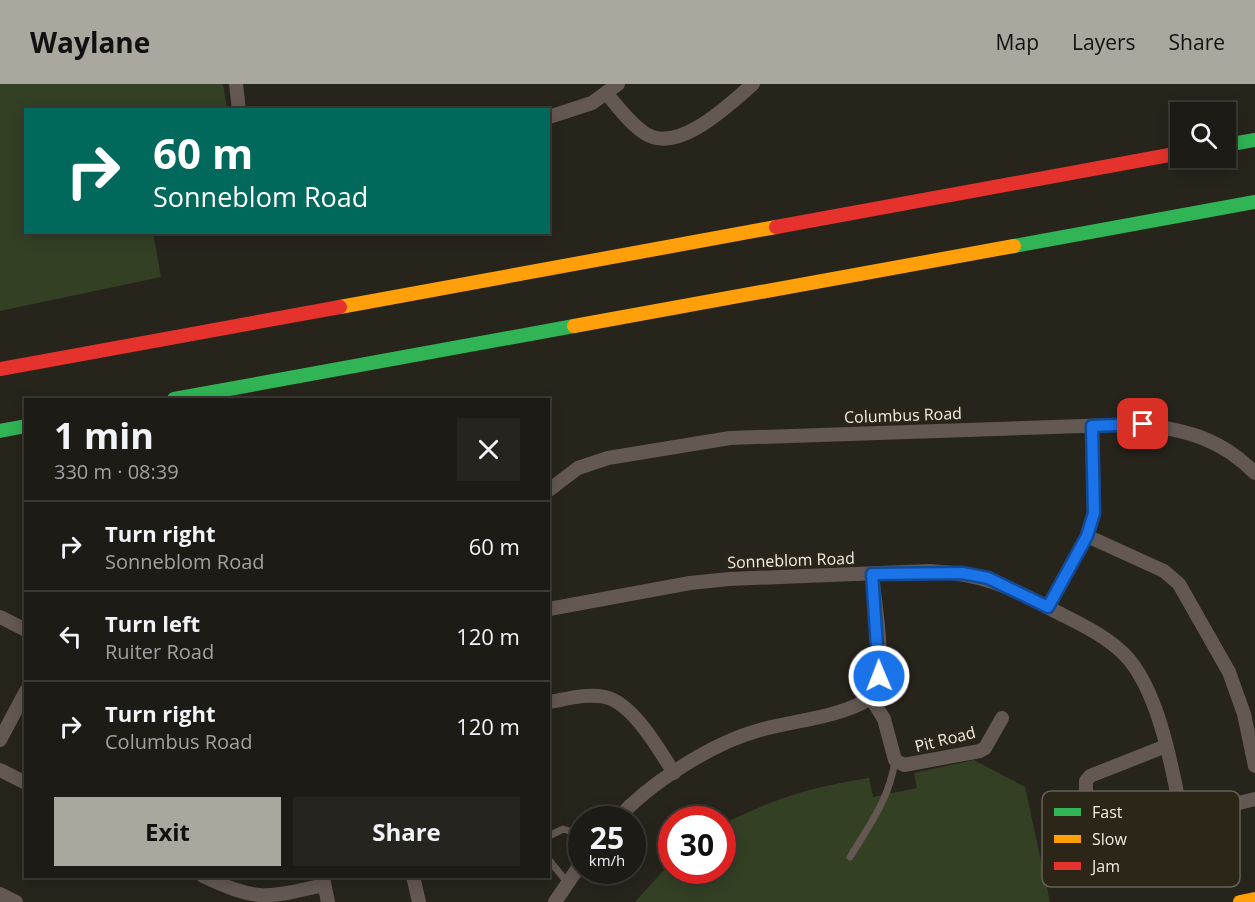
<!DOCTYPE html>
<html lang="en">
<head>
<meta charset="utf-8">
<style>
	body { margin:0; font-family:"Open Sans",sans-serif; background:#25241e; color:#f1f3f6; height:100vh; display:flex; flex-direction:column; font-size:22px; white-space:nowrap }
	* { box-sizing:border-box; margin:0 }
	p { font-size:20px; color:#a0a1a0 }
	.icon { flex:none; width:33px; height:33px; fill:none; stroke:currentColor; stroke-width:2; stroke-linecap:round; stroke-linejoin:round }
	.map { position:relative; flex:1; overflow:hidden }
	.sheet { position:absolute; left:24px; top:314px; width:526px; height:480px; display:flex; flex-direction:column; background:#1d1b15; border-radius:0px; box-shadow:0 3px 15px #0003,0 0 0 2px #3b3934 }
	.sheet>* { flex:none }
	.banner { position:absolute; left:24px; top:24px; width:526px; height:126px; border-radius:0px; box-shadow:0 3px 15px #0003,0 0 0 2px #3b3934; background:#00695c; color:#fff; overflow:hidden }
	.buttons { position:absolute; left:1170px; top:18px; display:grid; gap:12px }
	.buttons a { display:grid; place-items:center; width:66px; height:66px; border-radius:0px; background:#1d1b15; box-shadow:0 3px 15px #0003,0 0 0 2px #3b3934; font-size:30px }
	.speed { position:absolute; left:568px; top:722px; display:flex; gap:12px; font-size:30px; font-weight:700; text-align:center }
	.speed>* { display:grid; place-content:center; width:78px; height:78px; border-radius:50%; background:#1d1b15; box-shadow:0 3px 15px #0003,0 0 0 2px #3b3934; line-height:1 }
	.speed small { font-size:15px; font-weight:400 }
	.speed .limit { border:9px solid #d22; background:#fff; color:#111 }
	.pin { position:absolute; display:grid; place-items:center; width:51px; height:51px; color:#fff; margin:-26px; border-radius:12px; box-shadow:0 3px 9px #0006 }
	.me { position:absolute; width:66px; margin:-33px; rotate:359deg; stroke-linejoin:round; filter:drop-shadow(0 0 4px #0008) }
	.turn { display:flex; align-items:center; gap:21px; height:126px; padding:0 30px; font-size:27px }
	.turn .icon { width:78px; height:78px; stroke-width:2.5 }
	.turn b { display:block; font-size:42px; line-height:51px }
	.round { display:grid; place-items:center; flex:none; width:63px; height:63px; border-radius:0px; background:#25241e }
	.summary { display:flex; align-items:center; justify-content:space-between; height:102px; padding:0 30px }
	h1 { font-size:36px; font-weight:700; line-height:45px }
	.cta { display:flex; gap:12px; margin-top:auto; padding:12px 30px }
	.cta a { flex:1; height:69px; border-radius:0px; background:#aaa79e; color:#111; font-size:24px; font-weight:700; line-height:69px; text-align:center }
	.cta a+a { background:#25241e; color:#f1f3f6 }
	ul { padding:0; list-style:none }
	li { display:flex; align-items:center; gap:18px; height:90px; padding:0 30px; border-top:2px solid #3b3934 }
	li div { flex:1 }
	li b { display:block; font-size:22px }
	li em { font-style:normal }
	header { display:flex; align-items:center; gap:36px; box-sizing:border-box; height:84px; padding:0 30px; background:#aaa79e; color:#111 }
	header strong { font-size:28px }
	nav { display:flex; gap:33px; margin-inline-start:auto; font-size:21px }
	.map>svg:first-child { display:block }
	.green { fill:#334024 }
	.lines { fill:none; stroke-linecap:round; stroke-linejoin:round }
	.lane { stroke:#635852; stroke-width:7 }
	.street { stroke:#635852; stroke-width:14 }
	.fast { stroke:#30b455; stroke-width:14 }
	.slow { stroke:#ff9f0a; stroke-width:14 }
	.jam { stroke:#e5322d; stroke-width:14 }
	.route-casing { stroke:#114b97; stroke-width:15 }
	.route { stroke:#1a73e8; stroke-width:10 }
	.labels { text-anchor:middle; stroke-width:5; stroke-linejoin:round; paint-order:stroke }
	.street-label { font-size:16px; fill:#f0ede4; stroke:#2b2618 }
	.key { fill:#2b2618; stroke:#666255; stroke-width:1.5 }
	.key-label { font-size:16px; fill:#f0ede4 }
</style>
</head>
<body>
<header>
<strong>Waylane</strong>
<nav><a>Map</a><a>Layers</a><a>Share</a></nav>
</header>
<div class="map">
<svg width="1255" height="818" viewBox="0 0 1255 818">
	<rect width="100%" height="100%" fill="#27241c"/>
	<!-- green -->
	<g class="green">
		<polygon points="0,0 223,0 227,25 26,26 26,148 153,149 161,193 0,227"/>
		<path d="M974 676 1025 703 1050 818H635L672 777V786H723V740C776 714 811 703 869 694L873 713 917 704 914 689Z"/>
	</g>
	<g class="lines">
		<!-- lane -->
		<g class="lane">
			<polyline points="549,752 563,745 582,751"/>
			<path d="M850 773C869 742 890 714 895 676"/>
			<polyline points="549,776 567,798"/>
		</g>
		<!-- street -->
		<g class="street">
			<polyline points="236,0 239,26"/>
			<path d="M607 10C618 23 631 41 646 50 679 70 730 20 753 0"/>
			<polyline points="549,33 592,19 618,0"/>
			<path d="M549 406 578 384 608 374 730 354 1143 340C1189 347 1221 355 1255 389"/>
			<polyline points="1087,452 1164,487 1179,500 1229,588 1244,630 1255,682"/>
			<polyline points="1048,523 1087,452 1094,429 1092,342"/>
			<path d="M549 525 690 499 729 495 930 487C981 490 1006 501 1051 525 1076 538 1104 550 1124 570 1164 610 1176 709 1188 764"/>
			<polyline points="0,533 26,546"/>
			<polyline points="871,614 884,635 895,676 904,681 980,667 985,664 1002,634"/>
			<path d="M549 618C567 615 587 609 605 613 633 619 659 666 674 689"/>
			<polyline points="0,656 26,607"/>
			<polyline points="0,686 26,699"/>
			<polyline points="1086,708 1086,697 1090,692 1166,662"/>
			<polyline points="1181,733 1255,715"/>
			<path d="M617 735C650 699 712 659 760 646 797 636 838 634 871 614 888 583 875 525 872 490"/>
			<polyline points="1082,790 1079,771 1087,762 1182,739"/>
			<path d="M203 792C258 818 266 814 324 801"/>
			<polyline points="413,792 419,818"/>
			<polyline points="323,794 328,818"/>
			<polyline points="0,810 16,818"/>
			<polyline points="555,818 582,778"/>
		</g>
		<!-- fast -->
		<g class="fast">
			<polyline points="1226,61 1255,56"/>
			<polyline points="1014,162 1255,118"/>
			<polyline points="174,315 574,242"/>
			<polyline points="0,347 26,342"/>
		</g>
		<!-- slow -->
		<g class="slow">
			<polyline points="340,223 776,143"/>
			<polyline points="574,242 1014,162"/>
			<polyline points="1240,818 1255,815"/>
		</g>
		<!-- jam -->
		<g class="jam">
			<polyline points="776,143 1180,69"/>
			<polyline points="0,285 340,223"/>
		</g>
	</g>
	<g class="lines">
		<defs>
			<polyline id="route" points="879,592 872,490 962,489 988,494 1048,523 1087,452 1094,429 1092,342 1143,340"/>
		</defs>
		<!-- route casing -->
		<use href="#route" class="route-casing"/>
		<!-- route -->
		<use href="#route" class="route"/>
	</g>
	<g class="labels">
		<!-- street labels -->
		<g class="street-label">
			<text transform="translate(903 331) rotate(-2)" y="6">Columbus Road</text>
			<text transform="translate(791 476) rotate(-2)" y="6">Sonneblom Road</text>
			<text transform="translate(945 655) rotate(-14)" y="6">Pit Road</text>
		</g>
	</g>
	<!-- legend -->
	<rect x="1042" y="707" width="198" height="96" rx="9" class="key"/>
	<rect x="1054" y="724" width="27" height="8" fill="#30b455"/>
	<rect x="1054" y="751" width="27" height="8" fill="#ff9f0a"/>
	<rect x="1054" y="778" width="27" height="8" fill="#e5322d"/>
	<g class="key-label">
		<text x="1092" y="734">Fast</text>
		<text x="1092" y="761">Slow</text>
		<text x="1092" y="788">Jam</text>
	</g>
</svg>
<div class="buttons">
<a><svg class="icon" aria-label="search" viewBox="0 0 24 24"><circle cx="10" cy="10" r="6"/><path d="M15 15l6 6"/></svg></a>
</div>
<div class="speed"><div>25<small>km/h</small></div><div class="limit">30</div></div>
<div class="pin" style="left:1143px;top:340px;background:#d93025"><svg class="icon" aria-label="arrive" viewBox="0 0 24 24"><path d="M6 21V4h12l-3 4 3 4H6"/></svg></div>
<svg class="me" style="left:879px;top:592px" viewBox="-20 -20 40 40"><circle r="17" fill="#1a73e8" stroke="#fff" stroke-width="3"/><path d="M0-11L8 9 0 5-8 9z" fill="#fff"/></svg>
<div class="banner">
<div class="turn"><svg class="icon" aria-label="right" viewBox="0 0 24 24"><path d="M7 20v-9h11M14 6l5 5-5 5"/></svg><div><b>60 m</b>Sonneblom Road</div></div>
</div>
<section class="sheet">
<div class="summary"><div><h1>1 min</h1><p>330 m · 08:39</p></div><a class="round"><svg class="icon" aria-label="close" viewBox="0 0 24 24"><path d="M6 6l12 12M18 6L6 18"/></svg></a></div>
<ul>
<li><svg class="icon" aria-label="right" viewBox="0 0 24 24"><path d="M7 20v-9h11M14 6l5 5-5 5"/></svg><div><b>Turn right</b><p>Sonneblom Road</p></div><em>60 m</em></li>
<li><svg class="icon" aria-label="left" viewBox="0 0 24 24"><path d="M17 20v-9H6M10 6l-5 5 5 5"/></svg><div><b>Turn left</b><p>Ruiter Road</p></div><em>120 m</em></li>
<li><svg class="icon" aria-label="right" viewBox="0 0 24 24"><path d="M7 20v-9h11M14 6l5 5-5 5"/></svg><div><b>Turn right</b><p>Columbus Road</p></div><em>120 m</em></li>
</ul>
<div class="cta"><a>Exit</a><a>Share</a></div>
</section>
</div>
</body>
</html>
